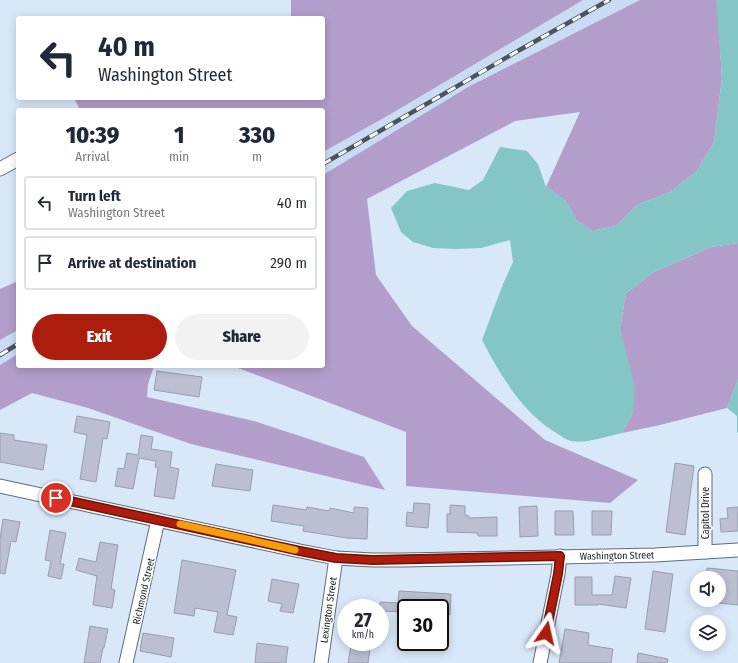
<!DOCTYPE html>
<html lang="en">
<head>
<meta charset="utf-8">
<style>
	body { margin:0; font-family:"Fira Sans Condensed",sans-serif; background:#f2f2f3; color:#1f2937; height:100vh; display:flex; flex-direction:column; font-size:15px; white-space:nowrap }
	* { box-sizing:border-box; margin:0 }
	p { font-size:13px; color:#747a83 }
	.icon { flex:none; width:22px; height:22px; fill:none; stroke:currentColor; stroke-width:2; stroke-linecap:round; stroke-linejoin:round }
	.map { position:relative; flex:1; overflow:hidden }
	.side { position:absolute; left:16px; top:108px; width:309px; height:260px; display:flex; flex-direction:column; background:#fff; border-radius:4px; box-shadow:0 2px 10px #0003 }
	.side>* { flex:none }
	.top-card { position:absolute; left:16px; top:16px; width:309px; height:84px; border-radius:4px; box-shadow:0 2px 10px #0003; background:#fff; color:#1f2937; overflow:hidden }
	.tools { position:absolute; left:690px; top:571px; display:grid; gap:8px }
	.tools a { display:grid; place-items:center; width:36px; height:36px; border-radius:50%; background:#fff; box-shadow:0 2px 10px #0003; font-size:20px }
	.speed { position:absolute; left:337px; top:599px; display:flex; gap:8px; font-size:20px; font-weight:700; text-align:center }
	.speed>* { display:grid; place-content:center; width:52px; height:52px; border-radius:50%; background:#fff; box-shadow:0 2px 10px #0003; line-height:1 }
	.speed small { font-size:10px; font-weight:400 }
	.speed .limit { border:2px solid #111; border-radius:6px; background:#fff; color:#111 }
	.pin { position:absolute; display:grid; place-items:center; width:34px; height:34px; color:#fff; margin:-17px; border:2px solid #fff; border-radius:50%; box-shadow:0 1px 4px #0007 }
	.me { position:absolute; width:44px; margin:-22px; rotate:11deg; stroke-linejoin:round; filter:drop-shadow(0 0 3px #0008) }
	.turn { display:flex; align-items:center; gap:14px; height:84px; padding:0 16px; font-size:18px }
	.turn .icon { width:52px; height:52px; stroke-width:2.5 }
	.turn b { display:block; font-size:28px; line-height:34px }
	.eta { display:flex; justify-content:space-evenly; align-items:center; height:68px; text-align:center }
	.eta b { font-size:24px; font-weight:800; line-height:28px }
	.primary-button { display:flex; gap:8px; margin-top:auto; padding:8px 16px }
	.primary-button a { flex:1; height:46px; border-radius:24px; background:#ac1d0d; color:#fff; font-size:16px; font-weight:800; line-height:46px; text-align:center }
	.primary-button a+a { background:#f2f2f3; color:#1f2937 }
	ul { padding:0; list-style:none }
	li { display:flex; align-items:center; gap:12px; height:54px; margin:0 8px 6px; padding:0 8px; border:2px solid #e0e1e3; border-radius:4px }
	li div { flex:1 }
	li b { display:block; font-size:15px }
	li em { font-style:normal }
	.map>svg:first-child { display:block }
	.built { fill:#c9dcf3 }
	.forest { fill:#b39dca }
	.water { fill:#83c6c5 }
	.building { fill:#bcbfd2; stroke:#999caf }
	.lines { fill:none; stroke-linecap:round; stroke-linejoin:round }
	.minor-casing { stroke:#5f6c7a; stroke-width:15 }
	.minor { stroke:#fff; stroke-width:13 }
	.rail-casing { stroke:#4b535c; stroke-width:4.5 }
	.rail { stroke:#fff; stroke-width:3; stroke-dasharray:9; stroke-linecap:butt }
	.route-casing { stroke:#701308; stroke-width:10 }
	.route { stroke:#ac1d0d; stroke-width:7 }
	.slow { stroke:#f59e0b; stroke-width:7 }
	.labels { text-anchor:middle; stroke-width:3.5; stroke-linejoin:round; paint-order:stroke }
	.street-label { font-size:10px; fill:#21272d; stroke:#fff }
</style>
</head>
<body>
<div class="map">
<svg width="738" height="663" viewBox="0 0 738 663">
	<rect width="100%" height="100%" fill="#d9e8f9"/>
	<!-- built -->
	<g class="built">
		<polygon points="583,0 640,0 468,87 323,175 323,152 389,115"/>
		<polygon points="18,330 18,354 0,365 0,340"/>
	</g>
	<!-- forest -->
	<g class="forest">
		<polygon points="291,0 583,0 389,115 323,152 323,110 80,110 74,98 323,98 323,18 291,18"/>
		<polygon points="640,0 716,0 717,3 722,78 714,142 697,171 670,192 637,205 616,226 592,231 576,220 566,201 546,187 580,112 515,121 367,199 376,275 412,326 545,440 638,480 610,503 406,486 406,432 233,366 323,366 323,175 468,87"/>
		<polygon points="738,243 738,379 727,408 660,425 622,433 633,413 620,328 626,293 654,272 711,247"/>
		<polygon points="18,281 18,330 0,340 0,289"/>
		<polygon points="18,354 18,366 154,366 148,384 147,397 254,421 364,457 385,490 191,444 88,408 32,393 0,410 0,365"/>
	</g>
	<!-- water -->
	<g class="water">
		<path d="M716 0H738V243L711 247 654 272 626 293 620 328 635 387 633 413 622 433C608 436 585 444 571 441 566 440 561 436 558 434 522 413 501 376 482 340L503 284 513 262 510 240 481 248 456 249 433 248 413 242 401 232 391 208 407 191 435 183 469 190 483 180 500 147 527 151 538 164 546 187 566 201 576 220 592 231 616 226 637 205 670 192 697 171 714 142 722 78Z"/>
		<polygon points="738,379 738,433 737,432 737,416 727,408"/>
	</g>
	<!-- building -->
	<g class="building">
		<polygon points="157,371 202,377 199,397 154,390"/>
		<polygon points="77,416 110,422 107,439 103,438 96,482 80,479 87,435 74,432"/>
		<polygon points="0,433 14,435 14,440 47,445 43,470 0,462"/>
		<polygon points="141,435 153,437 151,449 172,452 170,467 179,469 174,499 154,496 158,468 155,467 156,461 139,458 133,489 115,486 118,468 124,469 127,453 138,455"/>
		<polygon points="675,463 694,466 685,535 666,532"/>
		<polygon points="216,464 253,470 250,491 212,486"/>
		<polygon points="414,503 430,504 428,528 406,526 407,512 413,513"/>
		<polygon points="273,505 306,510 307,507 329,511 330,508 354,513 354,507 368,508 367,539 347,538 303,531 304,526 271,521"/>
		<polygon points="450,505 465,506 465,515 469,516 469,518 497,517 497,536 478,536 478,533 447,532 447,514 450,514"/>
		<polygon points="537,506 538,536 520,537 519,507"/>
		<polygon points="738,507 738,531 721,532 720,519 728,518 727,508"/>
		<polygon points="555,511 573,511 574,535 555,535"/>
		<polygon points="592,511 612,511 611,535 592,535"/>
		<polygon points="3,519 20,522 16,542 11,541 5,574 0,573 0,539"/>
		<polygon points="50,530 66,533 60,564 64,564 61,579 48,576 51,561 45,560"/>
		<polygon points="100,542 118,545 111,589 115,590 112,608 93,605 97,576 76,570 79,558 96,562"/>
		<polygon points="182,560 236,570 227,615 237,617 233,635 214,632 218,612 195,608 194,616 174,613"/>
		<polygon points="707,568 738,571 738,605 719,603 719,578 706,578"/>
		<polygon points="653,571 673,574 665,632 645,629"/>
		<polygon points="615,576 631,578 626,608 598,604 598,605 575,605 575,577 592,577 592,595 612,595"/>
		<polygon points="272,579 299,584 293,613 280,611 282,604 268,601"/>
		<polygon points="399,591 451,594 450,615 440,614 440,608 406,608 406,612 380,611 380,602 398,603"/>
		<polygon points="90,626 108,629 104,648 103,648 100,663 84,663"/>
		<polygon points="565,629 589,633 588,645 613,649 611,663 559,663"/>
		<polygon points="143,633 174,638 171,657 140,651"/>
		<polygon points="257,643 288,647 286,663 255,663"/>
		<polygon points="351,645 370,649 368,663 348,663"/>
		<polygon points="638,653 668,659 667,663 637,663"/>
	</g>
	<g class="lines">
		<defs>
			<g id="minor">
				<polyline points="0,169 18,159"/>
				<polyline points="705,474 705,552"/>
				<polyline points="0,486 300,551 336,558 373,560 403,560 655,555 738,550"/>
				<polyline points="126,663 158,520"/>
				<polyline points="321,663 336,558"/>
				<polyline points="540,663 558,574 560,556"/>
			</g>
		</defs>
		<!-- minor casing -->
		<use href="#minor" class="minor-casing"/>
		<!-- minor -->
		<use href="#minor" class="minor"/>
		<defs>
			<g id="rail">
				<polyline points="323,164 516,52 609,0"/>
				<polyline points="0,355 18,344"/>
			</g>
		</defs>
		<!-- rail casing -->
		<use href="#rail" class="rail-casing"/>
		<!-- rail -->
		<use href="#rail" class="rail"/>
	</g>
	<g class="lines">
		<defs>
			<polyline id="route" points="56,498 300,551 336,558 373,560 560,556 558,574 546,633"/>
		</defs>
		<!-- route casing -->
		<use href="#route" class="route-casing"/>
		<!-- route -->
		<use href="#route" class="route"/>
		<!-- slow -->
		<polyline class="slow" points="180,524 295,550"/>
	</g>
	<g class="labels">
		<!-- street labels -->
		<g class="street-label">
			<text transform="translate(705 513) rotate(-90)" y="4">Capitol Drive</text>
			<text transform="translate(617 555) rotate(-1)" y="4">Washington Street</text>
			<text transform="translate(143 591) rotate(-77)" y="4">Richmond Street</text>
			<text transform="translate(328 610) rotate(-82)" y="4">Lexington Street</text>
		</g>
	</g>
</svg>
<div class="tools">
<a><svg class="icon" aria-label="sound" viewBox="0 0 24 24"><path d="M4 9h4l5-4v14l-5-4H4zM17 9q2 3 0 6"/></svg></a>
<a><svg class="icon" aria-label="layers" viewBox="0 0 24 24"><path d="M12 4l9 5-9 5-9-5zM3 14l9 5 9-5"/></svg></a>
</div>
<div class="speed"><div>27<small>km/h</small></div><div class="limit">30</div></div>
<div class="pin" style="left:56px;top:498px;background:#d93025"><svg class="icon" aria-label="arrive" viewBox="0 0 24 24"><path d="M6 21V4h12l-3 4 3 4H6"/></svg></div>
<svg class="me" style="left:546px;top:633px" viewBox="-20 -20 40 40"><path d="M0-17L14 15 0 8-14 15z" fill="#ac1d0d" stroke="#fff" stroke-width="4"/></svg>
<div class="top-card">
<div class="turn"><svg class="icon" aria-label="left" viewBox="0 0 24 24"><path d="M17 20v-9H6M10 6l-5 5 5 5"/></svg><div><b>40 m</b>Washington Street</div></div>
</div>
<section class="side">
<div class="eta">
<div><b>10:39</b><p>Arrival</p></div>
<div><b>1</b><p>min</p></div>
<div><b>330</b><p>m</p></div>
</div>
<ul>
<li><svg class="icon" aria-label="left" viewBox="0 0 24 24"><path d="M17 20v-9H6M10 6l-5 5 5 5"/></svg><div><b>Turn left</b><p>Washington Street</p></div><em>40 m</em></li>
<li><svg class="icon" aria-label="arrive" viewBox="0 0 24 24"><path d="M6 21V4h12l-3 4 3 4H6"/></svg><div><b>Arrive at destination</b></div><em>290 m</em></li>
</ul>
<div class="primary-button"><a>Exit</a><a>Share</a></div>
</section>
</div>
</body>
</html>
